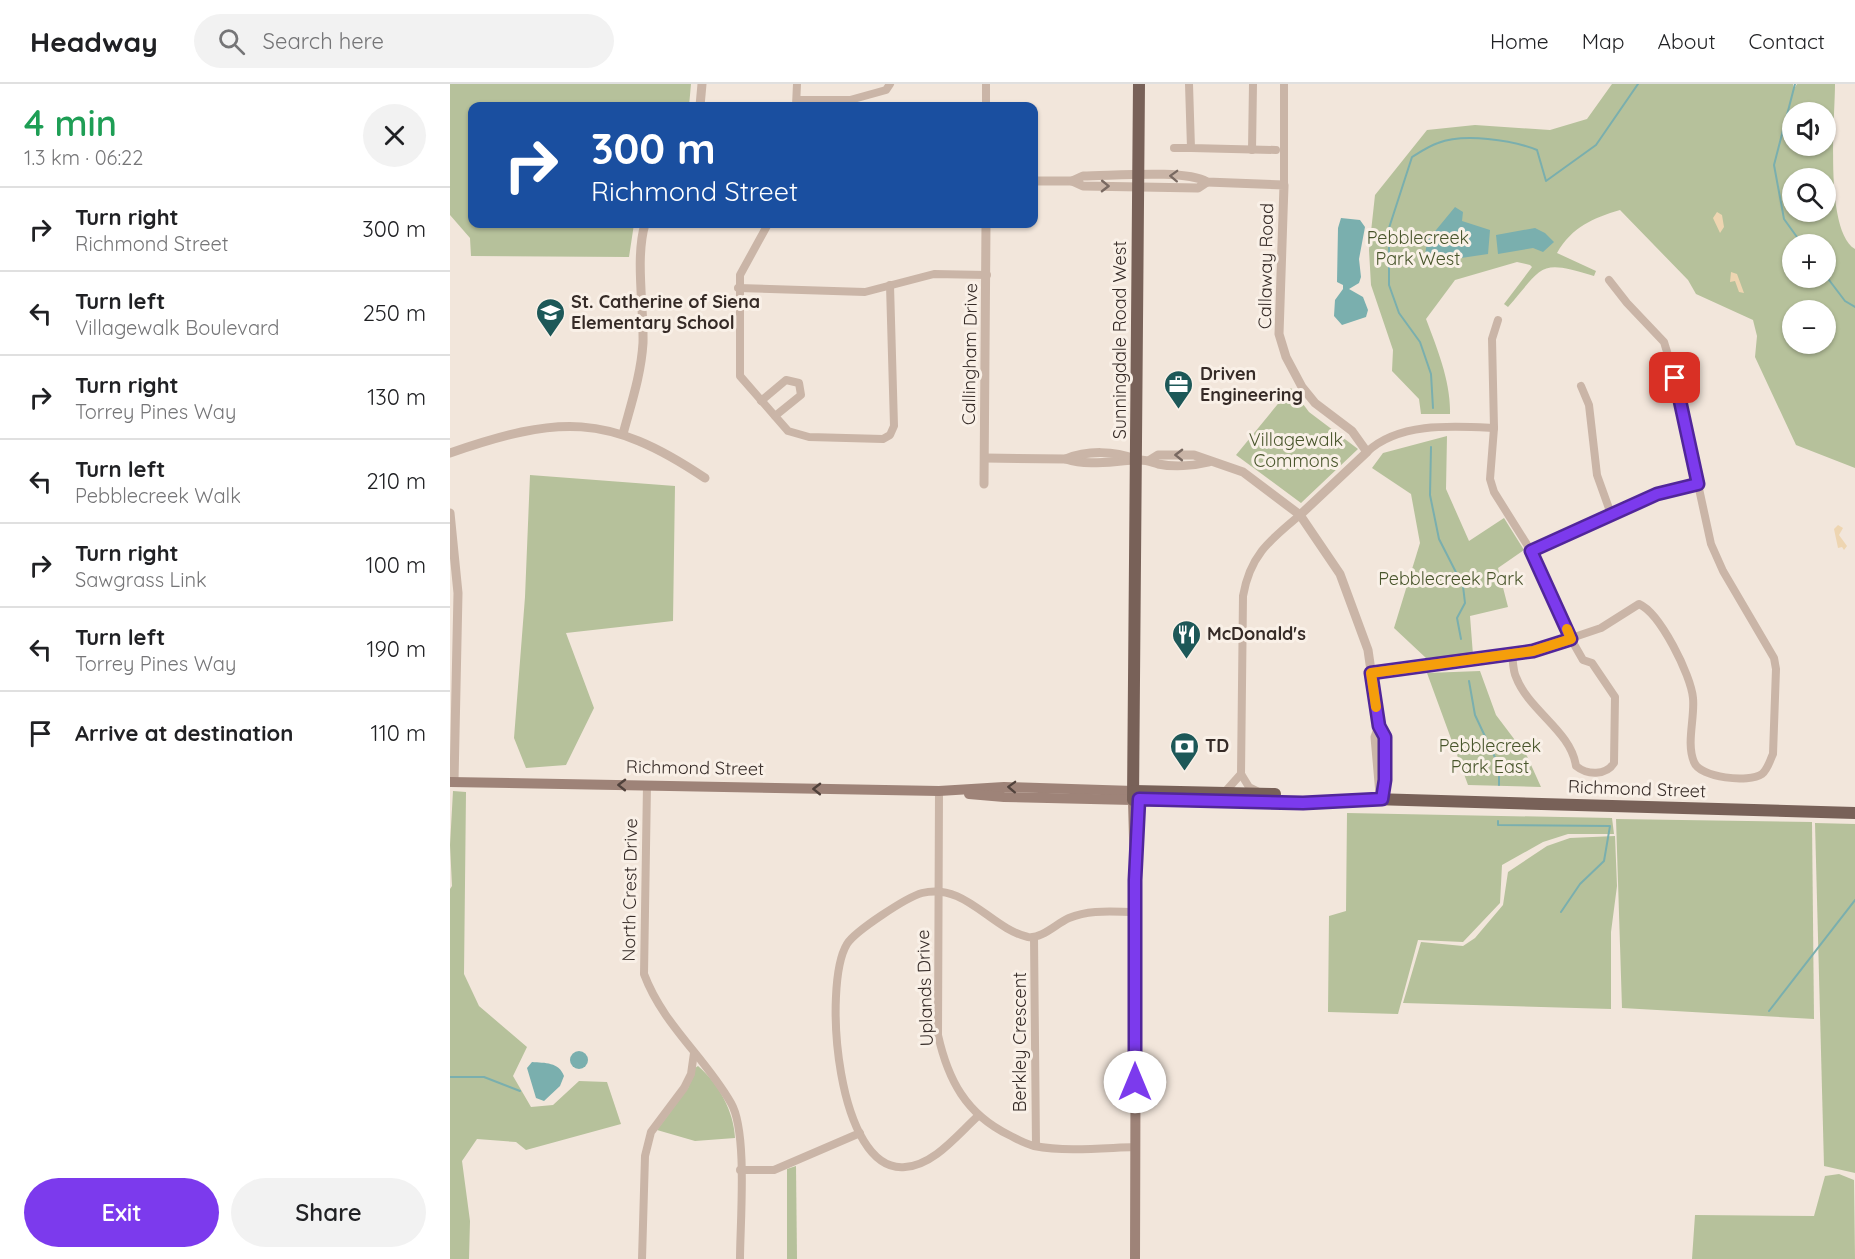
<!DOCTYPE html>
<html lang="en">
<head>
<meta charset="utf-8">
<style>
	body { margin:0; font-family:Quicksand,sans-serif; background:#f2f2f2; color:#202124; height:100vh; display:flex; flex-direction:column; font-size:22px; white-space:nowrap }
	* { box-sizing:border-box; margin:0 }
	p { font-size:20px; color:#757577 }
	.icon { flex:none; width:33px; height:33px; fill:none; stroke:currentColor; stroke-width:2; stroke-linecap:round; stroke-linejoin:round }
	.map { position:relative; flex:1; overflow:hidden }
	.details { display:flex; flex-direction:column; background:#fff; width:450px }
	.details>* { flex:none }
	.hud { position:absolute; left:18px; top:18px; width:570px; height:126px; border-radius:12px; box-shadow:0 2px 4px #0004; background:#1a4fa0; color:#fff; overflow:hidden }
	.fabs { position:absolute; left:1332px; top:18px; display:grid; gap:12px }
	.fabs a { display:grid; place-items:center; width:54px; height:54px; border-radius:50%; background:#fff; box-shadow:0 2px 4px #0004; font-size:30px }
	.pin { position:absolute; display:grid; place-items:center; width:51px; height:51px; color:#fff; margin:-26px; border-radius:12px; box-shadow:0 3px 9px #0006 }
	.me { position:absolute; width:66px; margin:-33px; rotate:0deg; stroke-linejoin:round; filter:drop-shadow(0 0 4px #0008) }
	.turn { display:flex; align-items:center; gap:21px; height:126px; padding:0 24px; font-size:27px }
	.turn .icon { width:78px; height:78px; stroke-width:2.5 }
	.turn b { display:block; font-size:42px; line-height:51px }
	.round { display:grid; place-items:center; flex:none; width:63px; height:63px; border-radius:32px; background:#f2f2f2 }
	.headline { display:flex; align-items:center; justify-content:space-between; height:102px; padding:0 24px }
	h1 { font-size:36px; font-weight:600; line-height:45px; color:#1e9e55 }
	.button { display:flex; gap:12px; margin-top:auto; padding:12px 24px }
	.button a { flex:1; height:69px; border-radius:36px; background:#7c3aed; color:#fff; font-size:24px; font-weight:600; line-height:69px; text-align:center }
	.button a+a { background:#f2f2f2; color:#202124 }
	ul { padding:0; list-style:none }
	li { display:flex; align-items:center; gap:18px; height:84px; padding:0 24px; border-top:2px solid #e0e0e0 }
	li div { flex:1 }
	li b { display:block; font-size:22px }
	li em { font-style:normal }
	header { display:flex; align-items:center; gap:36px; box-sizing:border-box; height:84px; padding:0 30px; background:#fff; border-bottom:2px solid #e0e0e0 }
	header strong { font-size:28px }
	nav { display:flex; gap:33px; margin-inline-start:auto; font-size:21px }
	.search { width:420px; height:54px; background:#f2f2f2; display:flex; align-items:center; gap:15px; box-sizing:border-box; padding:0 21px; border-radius:33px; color:#757577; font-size:22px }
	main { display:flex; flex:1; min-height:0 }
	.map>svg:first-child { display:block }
	.green { fill:#b6c19b; fill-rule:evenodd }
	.sand { fill:#eed5b1 }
	.water { fill:#7aafae }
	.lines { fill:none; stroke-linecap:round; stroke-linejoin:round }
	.stream { stroke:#7aafae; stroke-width:2 }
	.minor { stroke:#cab5a7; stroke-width:8 }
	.tertiary { stroke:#cab5a7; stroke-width:9 }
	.secondary { stroke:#9e8378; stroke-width:10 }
	.primary { stroke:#786158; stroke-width:12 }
	.oneway { stroke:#796961 }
	.oneway2 { stroke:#50413b }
	.route-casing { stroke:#51269a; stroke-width:15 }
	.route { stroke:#7c3aed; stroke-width:10 }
	.slow { stroke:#f59e0b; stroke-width:10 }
	.labels { text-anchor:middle; stroke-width:6; stroke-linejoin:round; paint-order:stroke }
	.park-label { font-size:18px; fill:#48552b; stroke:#f9f0e7 }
	.street-label { font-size:18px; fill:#362b27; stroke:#f9f0e7 }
	.poi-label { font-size:18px; font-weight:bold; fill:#362b27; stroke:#f9f0e7; text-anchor:start }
</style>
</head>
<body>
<header>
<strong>Headway</strong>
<div class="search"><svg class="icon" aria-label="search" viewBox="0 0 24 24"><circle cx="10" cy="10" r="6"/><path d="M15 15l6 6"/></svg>Search here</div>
<nav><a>Home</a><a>Map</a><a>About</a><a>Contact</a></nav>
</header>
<main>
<section class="details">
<div class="headline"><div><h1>4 min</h1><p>1.3 km · 06:22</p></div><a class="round"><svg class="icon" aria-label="close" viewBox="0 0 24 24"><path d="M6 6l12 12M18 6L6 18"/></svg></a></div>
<ul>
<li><svg class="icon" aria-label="right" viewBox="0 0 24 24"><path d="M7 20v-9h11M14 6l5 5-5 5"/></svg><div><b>Turn right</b><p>Richmond Street</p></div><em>300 m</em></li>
<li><svg class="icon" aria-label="left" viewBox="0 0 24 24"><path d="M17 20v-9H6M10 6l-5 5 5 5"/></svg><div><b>Turn left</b><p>Villagewalk Boulevard</p></div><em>250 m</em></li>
<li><svg class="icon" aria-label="right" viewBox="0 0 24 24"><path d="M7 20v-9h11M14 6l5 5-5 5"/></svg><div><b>Turn right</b><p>Torrey Pines Way</p></div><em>130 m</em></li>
<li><svg class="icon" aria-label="left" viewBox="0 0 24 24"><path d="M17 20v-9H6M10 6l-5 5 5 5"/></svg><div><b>Turn left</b><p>Pebblecreek Walk</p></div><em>210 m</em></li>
<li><svg class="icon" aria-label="right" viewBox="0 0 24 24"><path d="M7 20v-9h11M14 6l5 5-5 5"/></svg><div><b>Turn right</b><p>Sawgrass Link</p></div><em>100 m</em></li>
<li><svg class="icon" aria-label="left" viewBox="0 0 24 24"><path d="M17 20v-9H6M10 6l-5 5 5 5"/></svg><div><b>Turn left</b><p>Torrey Pines Way</p></div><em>190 m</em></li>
<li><svg class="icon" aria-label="arrive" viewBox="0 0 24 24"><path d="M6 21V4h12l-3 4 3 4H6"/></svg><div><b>Arrive at destination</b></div><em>110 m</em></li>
</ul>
<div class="button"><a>Exit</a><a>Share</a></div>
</section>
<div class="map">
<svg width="1405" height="1175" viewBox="0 0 1405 1175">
	<rect width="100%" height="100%" fill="#f2e6db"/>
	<!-- green -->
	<g class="green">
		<polygon points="0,0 241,0 239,22 22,22 22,140 184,140 179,173 21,172 20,154 0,131"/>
		<path d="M1162 0H1343L1344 5 1347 0H1385C1385 34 1374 146 1405 165V384L1346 361 1305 273 1307 252 1303 236 1246 210 1238 196 1170 126C1143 134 1122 143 1107 169L1146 187 1144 192C1088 175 1094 182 1058 223L1054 220 1082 183 1080 181 1067 178 1005 196 976 235C987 264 1001 298 1000 330H971L969 315 942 287 943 266 921 201 919 166 925 111 977 46 1025 41 1100 46 1137 35ZM1342 28H1376V62H1342ZM1342 94H1376V128H1342ZM1342 160H1376V194H1342ZM1342 226H1376V260H1342Z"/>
		<polygon points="841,304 859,328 908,365 851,419 786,371"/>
		<polygon points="997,352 996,405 1019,457 1054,434 1074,466 1048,484 1058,523 1020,532 1023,571 976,574 944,544 970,459 961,410 922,384 933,369"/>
		<polygon points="80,391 225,402 223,537 116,549 144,624 116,681 76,684 64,654 75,513"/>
		<polygon points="1030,587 1046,631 1077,672 1091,703 1018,701 977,589"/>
		<polygon points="3,707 16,708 14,890 29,922 77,963 63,992 81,1023 103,1021 129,997 157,998 171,1040 76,1066 66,1058 27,1055 12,1077 20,1137 19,1175 0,1175 0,805 2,802 0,761"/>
		<polygon points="897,729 1162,734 1164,750 1118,750 1093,758 1052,781 1050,819 1013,858 968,856 948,930 878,928 879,832 896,827"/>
		<polygon points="1166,735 1362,738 1364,935 1172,924"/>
		<polygon points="1365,739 1405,740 1405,1089 1374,1082"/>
		<polygon points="1165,752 1167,802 1161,848 1161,925 953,919 971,858 1013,862 1025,854 1053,821 1058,788 1097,762 1120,754"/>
		<path d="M248 982C269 1000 284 1028 285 1054L245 1057 207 1046 238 1004 245 984Z"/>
		<polygon points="346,1082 347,1175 337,1175 337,1085"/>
		<polygon points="1389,1090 1404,1096 1405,1175 1242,1175 1245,1131 1364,1132 1375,1092"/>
	</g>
	<!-- sand -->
	<g class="sand">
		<polygon points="1267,128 1272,131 1274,143 1270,149 1263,134"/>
		<polygon points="1281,188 1287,190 1294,209 1289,208 1285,197 1280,198"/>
		<polygon points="1388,441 1393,444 1389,451 1397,462 1394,466 1392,463 1388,464 1384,445"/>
	</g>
	<!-- water -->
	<g class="water">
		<polygon points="1005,123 1013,128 1012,137 1040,146 1038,170 984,178 975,172 977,157"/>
		<polygon points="891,134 910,136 915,143 909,175 911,193 909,199 899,205 913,213 918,226 916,233 892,241 884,232 885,216 893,205 893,201 887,198 888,144"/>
		<polygon points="1085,144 1095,149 1104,158 1093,168 1083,164 1048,170 1046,151"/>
		<circle cx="129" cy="976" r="9"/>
		<path d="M82 978C95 979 109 978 114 992L110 1002 94 1017 86 1014 77 984Z"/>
	</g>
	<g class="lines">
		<!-- stream -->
		<g class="stream">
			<polyline points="1345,0 1324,81 1334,135 1352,160"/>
			<polyline points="1376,192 1395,217 1405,223"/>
			<path d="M983 324 981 290 970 258 949 229 939 201V144L962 73C970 68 979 62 988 59 1014 49 1062 56 1087 66L1096 97 1146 61 1188 0"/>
			<polyline points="981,363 980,411 989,455 1013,502 1015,519 1007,534 1011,555"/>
			<polyline points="1019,597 1025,631 1049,682 1049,701"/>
			<polyline points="1048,737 1048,741 1160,742 1154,777 1130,800 1111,828"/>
			<polyline points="1319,927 1405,816"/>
			<polyline points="0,993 34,993 70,1007"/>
		</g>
		<!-- minor -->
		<g class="minor">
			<polyline points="739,0 741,64 826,66"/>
			<polyline points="348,16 400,16 436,6 440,0"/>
			<polyline points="346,22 347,0"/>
			<polyline points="536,22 536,0"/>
			<polyline points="724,64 741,64"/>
			<polyline points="802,66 803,0"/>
			<polyline points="834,101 834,0"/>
			<polyline points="318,140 290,191 290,292 338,347 359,353 433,355 440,351 444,342 440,201"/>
			<polyline points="288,204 415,208 484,190 537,191"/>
			<path d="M1048 236 1042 255 1044 344 1040 395 1044 408 1081 467 1121 555 1133 576 1142 579 1165 613 1164 679C1156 692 1137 691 1126 682 1121 647 1079 627 1066 593 1063 587 1063 577 1062 570"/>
			<polyline points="1131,302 1139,321 1147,391 1161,430"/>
			<polyline points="311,317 336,296 349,299 351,311 325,332"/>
			<path d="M917 368C949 338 1003 342 1044 344"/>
			<polyline points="1081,467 1207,410 1248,400"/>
			<path d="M921 589 1083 567 1151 544 1189 520C1210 529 1241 591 1243 614 1245 634 1236 659 1244 678 1250 694 1299 699 1312 690 1318 685 1320 676 1323 670L1326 585 1324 574 1273 487 1261 460 1225 294 1214 258 1177 219 1159 196"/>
			<path d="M197 701 194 890C213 941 255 973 281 1019 298 1048 290 1139 290 1175"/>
			<path d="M489 707 488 951C498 996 516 1030 559 1051 567 1055 575 1060 584 1062 616 1068 653 1064 685 1063"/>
			<path d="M809 708 799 703 791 690 793 512C800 471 820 456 850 431"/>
			<polyline points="774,709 791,690"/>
			<polyline points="584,853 586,1062"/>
			<path d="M528 1032C507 1051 484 1081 455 1083 387 1090 372 901 397 860 405 847 457 813 472 809 515 798 541 845 578 853 592 855 607 839 619 834 641 825 663 828 686 828"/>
			<polyline points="290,1086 324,1086 410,1049"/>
			<polyline points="192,1175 195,1072 201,1048 234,1004 241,990 244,969"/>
		</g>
		<!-- tertiary -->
		<g class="tertiary">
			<polyline points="250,22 252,0"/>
			<polyline points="584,97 622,97 633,102 748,104 757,98"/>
			<path d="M622 97 633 92C662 92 735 85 757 98L834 101 829 250 836 273 852 303 865 319 902 347 917 368 850 431"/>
			<path d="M173 350C181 320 191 291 193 259 194 223 185 174 195 140"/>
			<path d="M0 369C108 332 157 328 255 394"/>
			<path d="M535 374 616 375C640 383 666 376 690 376 697 376 701 378 708 380 723 383 743 382 759 378"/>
			<path d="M616 375C637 366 665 367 685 375"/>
			<polyline points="700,376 708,371 744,371 793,388 850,431 890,490 918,566 929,642 935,653 935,696 932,715"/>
			<polyline points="534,400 536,140"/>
			<polyline points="0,429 8,509 4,698"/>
			<polyline points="929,642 925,653 930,710"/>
		</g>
		<!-- secondary -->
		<g class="secondary">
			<polyline points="0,698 489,707 554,703 684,707"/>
			<polyline points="519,710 554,713 683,716 686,828 685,1175"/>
		</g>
		<!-- primary -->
		<g class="primary">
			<polyline points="689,0 683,716 853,719 932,715"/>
			<polyline points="684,707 825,710"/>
			<polyline points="923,715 1405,729"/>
		</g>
	</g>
	<!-- one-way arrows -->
	<defs><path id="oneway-chevron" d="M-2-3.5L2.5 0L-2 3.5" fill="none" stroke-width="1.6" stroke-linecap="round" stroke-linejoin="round" transform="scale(1.5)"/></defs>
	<g class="oneway">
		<use href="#oneway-chevron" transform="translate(724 92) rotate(-178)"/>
		<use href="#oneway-chevron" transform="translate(655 102) rotate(1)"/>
		<use href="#oneway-chevron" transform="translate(729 371) rotate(-179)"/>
	</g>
	<g class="oneway2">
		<use href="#oneway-chevron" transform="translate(172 701) rotate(-179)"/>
		<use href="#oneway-chevron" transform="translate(562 703) rotate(-178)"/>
		<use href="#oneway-chevron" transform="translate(367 705) rotate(-179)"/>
	</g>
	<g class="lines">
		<defs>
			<polyline id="route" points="685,998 685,796 689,715 853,719 932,715 935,696 935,653 929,642 921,589 1083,567 1121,555 1081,467 1207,410 1248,400 1225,294"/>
		</defs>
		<!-- route casing -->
		<use href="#route" class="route-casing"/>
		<!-- route -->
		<use href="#route" class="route"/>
		<!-- slow -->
		<polyline class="slow" points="926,623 921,589 1083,567 1121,555 1117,545"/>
	</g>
	<!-- icons -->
	<defs>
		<symbol id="school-pin" viewBox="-11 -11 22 30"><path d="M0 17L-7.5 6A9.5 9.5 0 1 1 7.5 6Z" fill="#1d5858" stroke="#f9f0e7"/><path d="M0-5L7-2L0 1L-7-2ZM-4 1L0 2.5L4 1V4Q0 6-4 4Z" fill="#fff"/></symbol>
		<symbol id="office-pin" viewBox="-11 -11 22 30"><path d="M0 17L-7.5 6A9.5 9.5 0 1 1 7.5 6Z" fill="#1d5858" stroke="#f9f0e7"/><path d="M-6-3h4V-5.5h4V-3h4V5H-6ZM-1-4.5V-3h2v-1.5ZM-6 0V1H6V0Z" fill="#fff"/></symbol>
		<symbol id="restaurant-pin" viewBox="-11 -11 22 30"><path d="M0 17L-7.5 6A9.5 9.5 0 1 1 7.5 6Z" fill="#1d5858" stroke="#f9f0e7"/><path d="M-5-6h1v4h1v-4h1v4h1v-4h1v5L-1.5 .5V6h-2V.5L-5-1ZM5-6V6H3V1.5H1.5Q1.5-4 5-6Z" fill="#fff"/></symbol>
		<symbol id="bank-pin" viewBox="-11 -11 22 30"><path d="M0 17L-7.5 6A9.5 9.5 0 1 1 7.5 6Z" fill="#1d5858" stroke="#f9f0e7"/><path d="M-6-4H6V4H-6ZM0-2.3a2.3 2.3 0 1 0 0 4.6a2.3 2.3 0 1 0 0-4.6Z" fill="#fff"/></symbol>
	</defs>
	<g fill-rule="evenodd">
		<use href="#school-pin" x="84" y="212" width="33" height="45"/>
		<use href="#office-pin" x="712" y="284" width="33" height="45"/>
		<use href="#restaurant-pin" x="720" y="534" width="33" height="45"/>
		<use href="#bank-pin" x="718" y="646" width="33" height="45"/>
	</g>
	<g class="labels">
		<!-- park labels -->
		<g class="park-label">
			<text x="968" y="160">Pebblecreek<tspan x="968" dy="21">Park West</tspan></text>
			<text x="846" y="362">Villagewalk<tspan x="846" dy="21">Commons</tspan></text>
			<text x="1001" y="501">Pebblecreek Park</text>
			<text x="1040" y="668">Pebblecreek<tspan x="1040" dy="21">Park East</tspan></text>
		</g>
		<!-- street labels -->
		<g class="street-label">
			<text transform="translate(816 182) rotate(-89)" y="6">Callaway Road</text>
			<text transform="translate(670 256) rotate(-90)" y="6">Sunningdale Road West</text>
			<text transform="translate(520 270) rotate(-89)" y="6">Callingham Drive</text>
			<text transform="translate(245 684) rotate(1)" y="6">Richmond Street</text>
			<text transform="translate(1187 705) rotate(2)" y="6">Richmond Street</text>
			<text transform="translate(180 806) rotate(-89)" y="6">North Crest Drive</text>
			<text transform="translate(475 904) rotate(-92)" y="6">Uplands Drive</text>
			<text transform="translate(570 958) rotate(-90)" y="6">Berkley Crescent</text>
		</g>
		<!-- poi labels -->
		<g class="poi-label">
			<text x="121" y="224">St. Catherine of Siena<tspan x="121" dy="21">Elementary School</tspan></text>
			<text x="750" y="296">Driven<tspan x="750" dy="21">Engineering</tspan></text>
			<text x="757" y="556">McDonald's</text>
			<text x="755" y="668">TD</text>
		</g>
	</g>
</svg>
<div class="fabs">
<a><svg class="icon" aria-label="sound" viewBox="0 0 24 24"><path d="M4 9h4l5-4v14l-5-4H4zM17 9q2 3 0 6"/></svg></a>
<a><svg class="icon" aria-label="search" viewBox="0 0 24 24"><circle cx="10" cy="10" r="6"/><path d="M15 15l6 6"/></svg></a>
<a>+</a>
<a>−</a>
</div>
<div class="pin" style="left:1225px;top:294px;background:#d93025"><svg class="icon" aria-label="arrive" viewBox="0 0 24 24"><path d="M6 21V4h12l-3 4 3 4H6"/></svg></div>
<svg class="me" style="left:685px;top:998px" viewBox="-20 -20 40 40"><circle r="19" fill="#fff"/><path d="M0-13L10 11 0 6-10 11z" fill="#7c3aed"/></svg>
<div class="hud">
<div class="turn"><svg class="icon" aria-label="right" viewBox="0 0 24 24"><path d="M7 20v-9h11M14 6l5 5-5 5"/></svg><div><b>300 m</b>Richmond Street</div></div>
</div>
</div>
</main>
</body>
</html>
